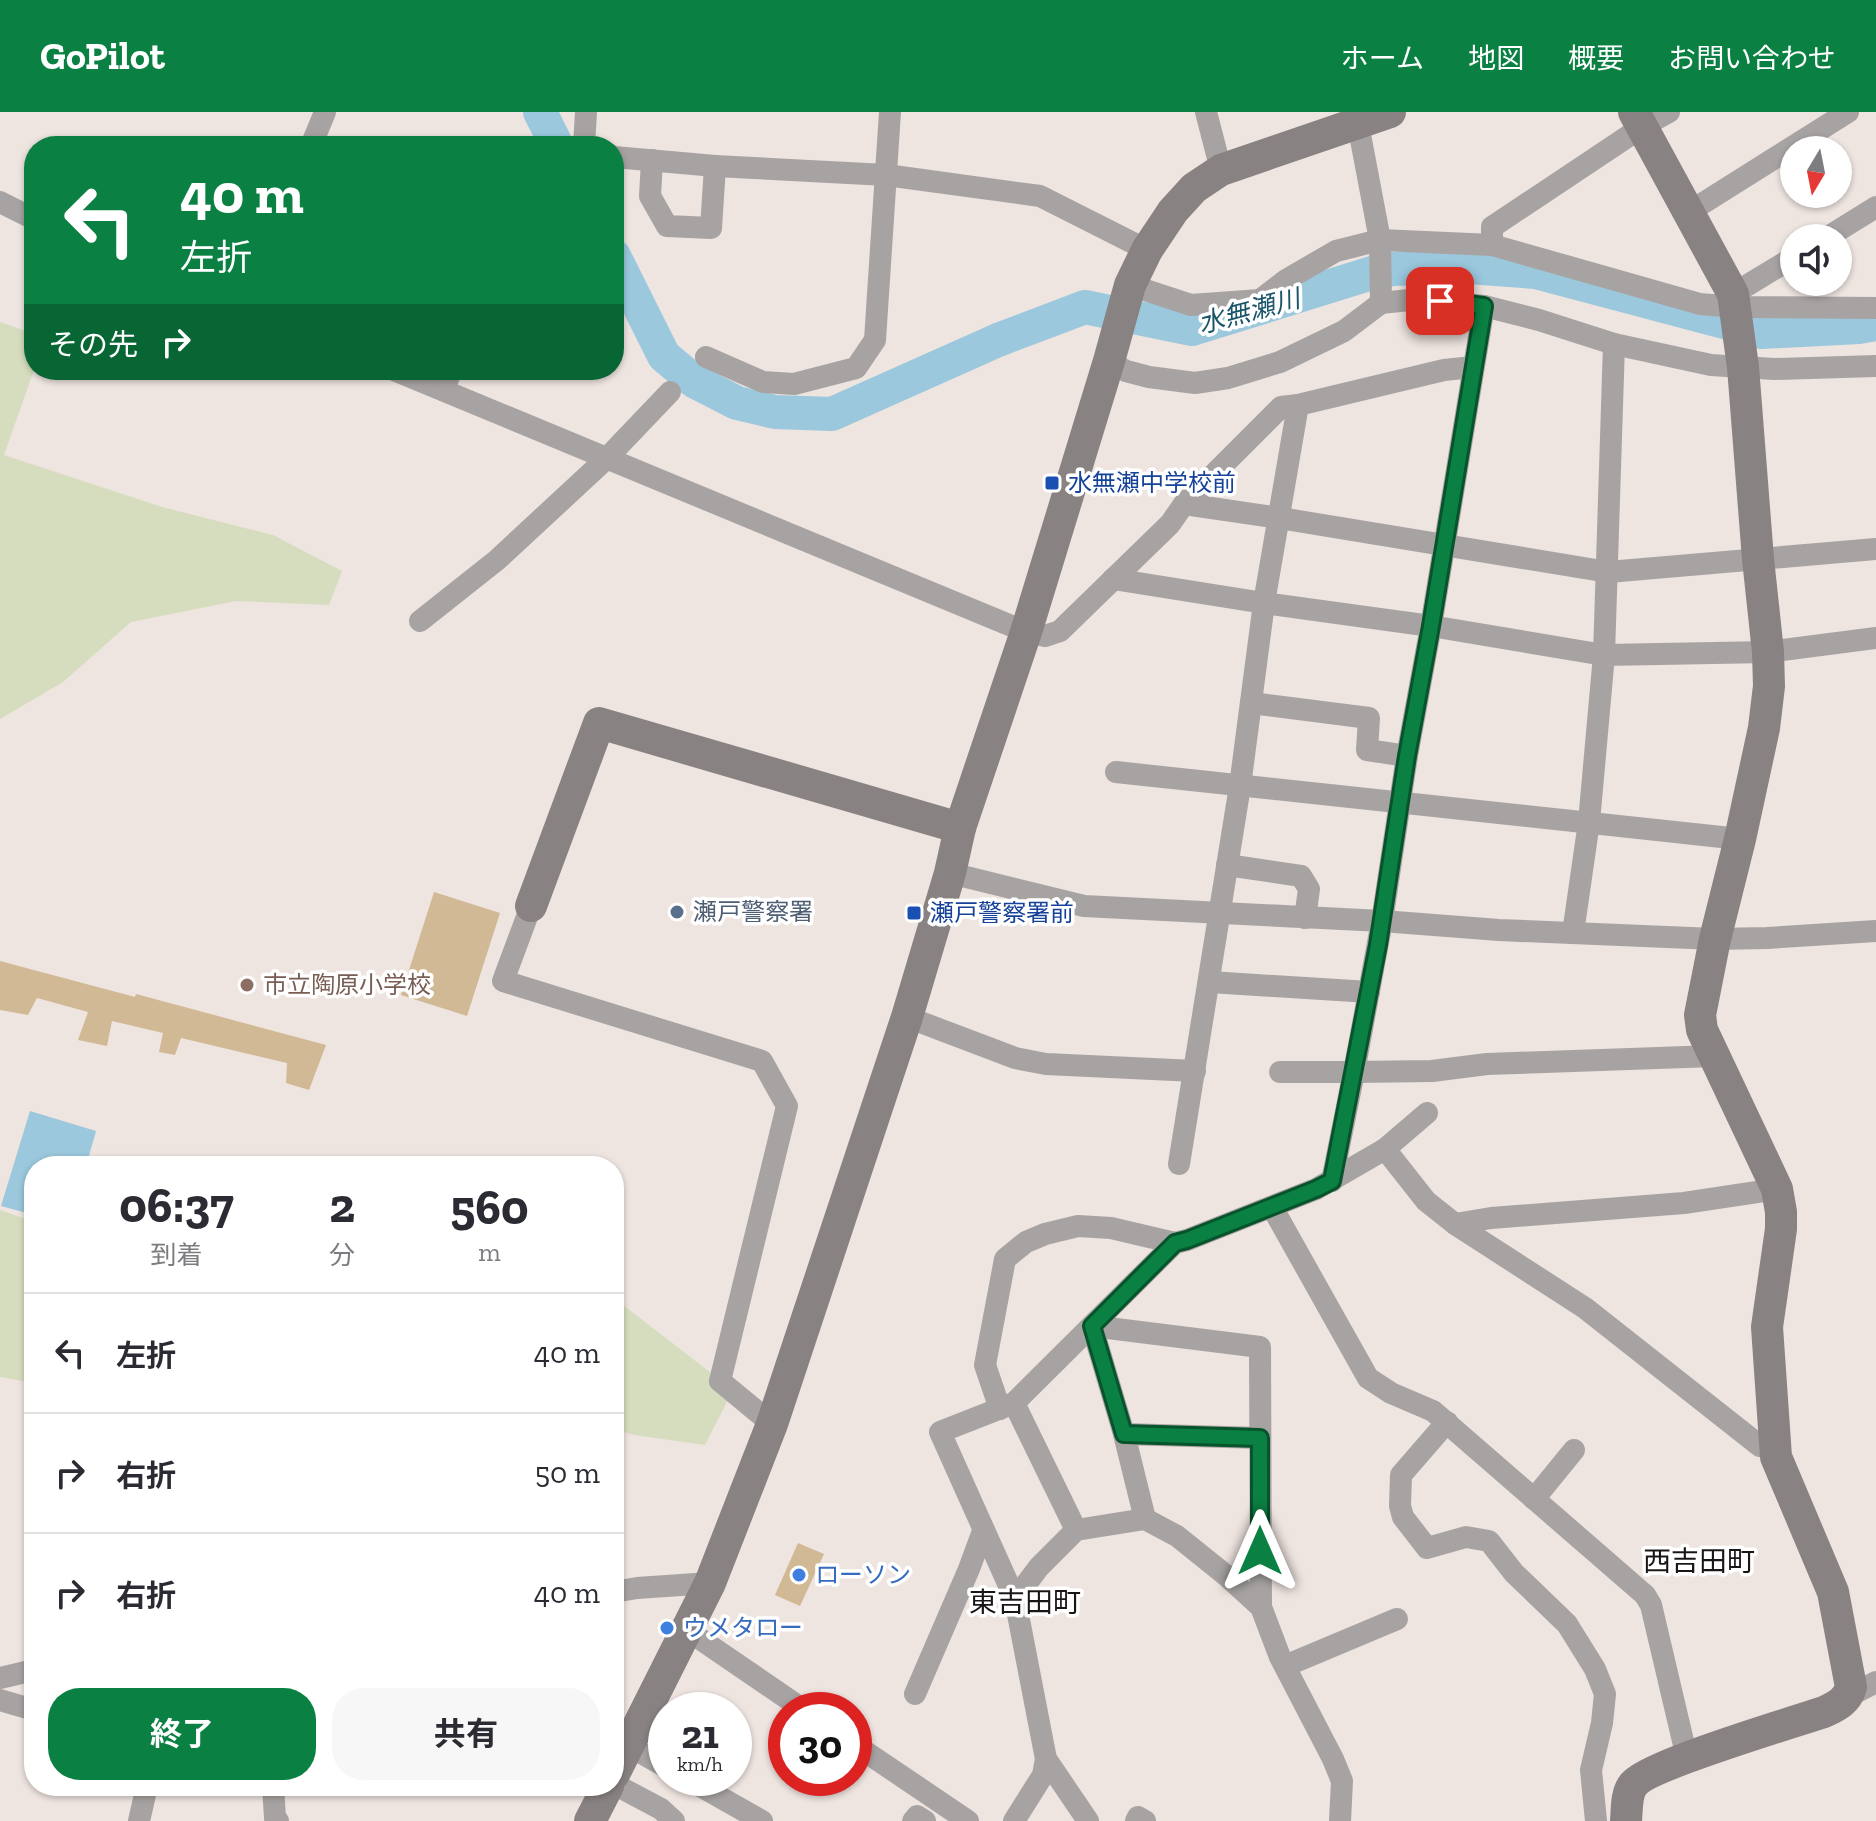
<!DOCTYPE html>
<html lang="ja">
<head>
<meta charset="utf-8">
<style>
	body { margin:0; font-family:"Zilla Slab","Noto Sans JP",serif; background:#f7f7f7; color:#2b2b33; height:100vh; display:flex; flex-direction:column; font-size:30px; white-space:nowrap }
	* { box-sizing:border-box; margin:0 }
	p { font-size:26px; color:#7c7c81 }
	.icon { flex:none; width:44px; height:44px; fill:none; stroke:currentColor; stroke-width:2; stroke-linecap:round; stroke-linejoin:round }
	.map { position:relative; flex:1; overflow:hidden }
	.drawer { position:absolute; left:24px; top:1044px; width:600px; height:640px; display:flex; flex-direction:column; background:#fff; border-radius:32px; box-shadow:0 2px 6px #0004 }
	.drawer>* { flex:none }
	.banner { position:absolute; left:24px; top:24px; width:600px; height:244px; border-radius:32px; box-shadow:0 2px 6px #0004; background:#0b8043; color:#fff; overflow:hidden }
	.needle { width:52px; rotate:190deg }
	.buttons { position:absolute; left:1780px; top:24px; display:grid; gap:16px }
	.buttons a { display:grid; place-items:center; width:72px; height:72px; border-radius:50%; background:#fff; box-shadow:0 2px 6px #0004; font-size:40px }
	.speed { position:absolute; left:648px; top:1580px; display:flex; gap:16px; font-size:40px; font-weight:700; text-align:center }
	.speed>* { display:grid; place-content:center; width:104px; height:104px; border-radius:50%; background:#fff; box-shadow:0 2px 6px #0004; line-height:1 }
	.speed small { font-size:20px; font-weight:400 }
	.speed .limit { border:12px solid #d22; background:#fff; color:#111 }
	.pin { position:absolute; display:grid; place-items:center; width:68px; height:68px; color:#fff; margin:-34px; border-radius:16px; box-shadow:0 4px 12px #0006 }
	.me { position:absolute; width:88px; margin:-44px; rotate:0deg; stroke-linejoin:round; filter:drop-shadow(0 0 6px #0008) }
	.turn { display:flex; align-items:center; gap:28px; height:168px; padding:0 24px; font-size:36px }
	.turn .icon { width:104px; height:104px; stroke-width:2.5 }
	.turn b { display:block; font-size:56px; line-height:68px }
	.then { display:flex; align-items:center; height:76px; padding:0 24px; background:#0003; gap:16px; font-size:30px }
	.eta { display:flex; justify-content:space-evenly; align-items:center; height:136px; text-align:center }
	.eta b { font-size:48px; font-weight:700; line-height:56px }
	.action { display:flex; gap:16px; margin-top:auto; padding:16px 24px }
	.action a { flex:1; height:92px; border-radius:32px; background:#0b8043; color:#fff; font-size:32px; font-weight:700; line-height:92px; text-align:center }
	.action a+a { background:#f7f7f7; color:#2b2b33 }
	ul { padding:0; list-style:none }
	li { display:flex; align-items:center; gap:24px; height:120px; padding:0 24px; border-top:2px solid #e1e1e2 }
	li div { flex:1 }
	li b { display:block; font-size:30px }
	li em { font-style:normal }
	header { display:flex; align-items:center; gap:48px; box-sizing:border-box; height:112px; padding:0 40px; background:#0b8043; color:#fff }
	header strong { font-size:38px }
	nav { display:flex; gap:44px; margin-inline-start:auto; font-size:28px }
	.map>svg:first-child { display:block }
	.green { fill:#d6ddbf }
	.water { fill:#9bc8dd }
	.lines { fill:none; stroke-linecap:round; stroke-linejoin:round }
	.river { stroke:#9bc8dd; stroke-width:34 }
	.building { fill:#d2b995 }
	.street { stroke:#a8a3a3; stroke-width:22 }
	.secondary { stroke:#898282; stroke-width:32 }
	.route-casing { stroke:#07532c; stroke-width:20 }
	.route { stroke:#0b8043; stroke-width:14 }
	.transit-dot { fill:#1a4fb4; stroke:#fff; stroke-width:3 }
	.service-dot { fill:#5c6f8a; stroke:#fff; stroke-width:3 }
	.education-dot { fill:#8d6e63; stroke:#fff; stroke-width:3 }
	.shop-dot { fill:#3f7fe0; stroke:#fff; stroke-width:3 }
	.labels { text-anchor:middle; stroke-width:7; stroke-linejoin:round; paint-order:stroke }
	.transit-label { font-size:24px; fill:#164399; stroke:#fff; text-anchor:start }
	.service-label { font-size:24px; fill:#4e5e75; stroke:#fff; text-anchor:start }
	.education-label { font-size:24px; fill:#785e54; stroke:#fff; text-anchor:start }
	.shop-label { font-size:24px; fill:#366cbe; stroke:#fff; text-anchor:start }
	.water-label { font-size:26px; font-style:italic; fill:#1b546b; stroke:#fff }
	.quarter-label { font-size:28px; fill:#1a1615; stroke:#fff }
</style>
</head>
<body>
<header>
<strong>GoPilot</strong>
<nav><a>ホーム</a><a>地図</a><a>概要</a><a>お問い合わせ</a></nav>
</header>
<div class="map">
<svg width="1876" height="1709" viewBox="0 0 1876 1709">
	<rect width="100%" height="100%" fill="#eee4e0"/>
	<!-- green -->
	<g class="green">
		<polygon points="0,210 34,222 34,258 4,343 162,395 273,423 342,459 329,493 236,489 131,510 63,570 0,607"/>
		<polygon points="0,1098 34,1110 34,1271 0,1265"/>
		<polygon points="614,1186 733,1278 705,1333 634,1323 614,1317"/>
	</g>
	<!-- water -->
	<polygon class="water" points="30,999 96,1019 86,1054 34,1054 34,1103 1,1094"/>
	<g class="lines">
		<!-- river -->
		<g class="river">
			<polyline points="540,0 557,34"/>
			<polyline points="614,144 664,244 694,269 737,291 775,300 832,302 998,228 1085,195 1192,217 1372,161 1393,157 1468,155 1536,160 1762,220 1859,215 1876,212"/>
		</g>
	</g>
	<!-- building -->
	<g class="building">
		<polygon points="434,780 500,801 467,904 401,883"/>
		<polygon points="0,849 135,885 136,882 326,933 309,978 286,971 287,951 181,926 175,943 159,940 163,921 112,909 107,934 78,928 88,900 37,886 28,903 0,898"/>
		<polygon points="798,1431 824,1442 800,1494 775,1483"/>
	</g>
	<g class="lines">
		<!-- street -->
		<g class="street">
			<polyline points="1206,0 1221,58"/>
			<polyline points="1358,12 1380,128 1381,191"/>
			<polyline points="311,34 325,0"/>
			<polyline points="584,34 586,0"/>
			<polyline points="614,45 715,54 886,63 1040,84 1147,138"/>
			<polyline points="652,48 650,84 667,114 711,116 715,54"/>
			<polyline points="0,90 34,107"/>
			<polyline points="1689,100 1848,0"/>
			<polyline points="1826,126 1876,95"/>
			<polyline points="1492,133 1492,115 1642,15 1669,0"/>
			<polyline points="1130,173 1191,193 1260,188 1286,168 1336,139 1380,128 1492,133 1700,192 1734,195 1876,196"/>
			<polyline points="1733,182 1794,145"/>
			<polyline points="1484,194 1431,514 1407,644 1382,809 1354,960 1432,959 1487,952 1714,944"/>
			<polyline points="706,245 763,270 794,272 856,256 875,228 890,0"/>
			<polyline points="1109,249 1126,259 1149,265 1195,271 1228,266 1280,250 1344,219 1381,191 1419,187 1484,194 1539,208 1614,232 1711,253 1774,257 1876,254"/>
			<polyline points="394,258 1026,520 1045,524 1060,519 1170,412 1184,392 1280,406 1608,460 1876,437"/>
			<polyline points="443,278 452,258"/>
			<polyline points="1184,392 1281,295 1298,293"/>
			<polyline points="1113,467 1264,491 1298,293 1444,258 1473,255"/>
			<polyline points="420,509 497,448 607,346 670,280"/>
			<polyline points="1251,591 1369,606 1367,638 1407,644"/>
			<polyline points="1116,660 1740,727"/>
			<polyline points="1227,753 1301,764 1309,777 1305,806"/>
			<polyline points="950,761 1084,794 1382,809 1499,818 1715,827 1767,826 1876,819"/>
			<polyline points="531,794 503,869 762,949 787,994 720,1269 772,1312"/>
			<polyline points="1573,821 1589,710 1604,543 1768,540 1876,526"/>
			<polyline points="1210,870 1369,880"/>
			<polyline points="907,905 1015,946 1046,952 1195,959"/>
			<polyline points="1280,960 1354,960 1332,1069"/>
			<polyline points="1385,1037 1427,1001"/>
			<polyline points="1179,1052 1240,674 1264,491 1431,514 1604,543 1614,232"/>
			<polyline points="1272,1095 1368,1266 1391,1281 1433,1299 1645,1483 1651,1493 1687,1646"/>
			<polyline points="1455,1112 1491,1106 1684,1091 1777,1077"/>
			<polyline points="1092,1214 1260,1235 1261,1495"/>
			<polyline points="1092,1214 1124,1322 1145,1407"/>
			<polyline points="1014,1291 1076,1418"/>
			<polyline points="1000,1297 985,1253 1005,1147 1026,1130 1045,1122 1078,1114 1111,1116 1175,1131"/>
			<polyline points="1447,1310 1401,1363 1400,1394 1403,1405 1427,1436 1466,1425 1489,1429 1514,1461 1567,1512 1595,1557 1605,1582 1602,1611 1591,1658 1596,1709"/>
			<polyline points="1124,1322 1260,1326"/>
			<polyline points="1534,1387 1574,1338"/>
			<polyline points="614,1480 637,1476 710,1471"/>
			<polyline points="1015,1487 1039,1455 1076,1418 1145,1407 1177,1424 1228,1465 1261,1495 1280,1545 1333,1647 1342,1669 1340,1709"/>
			<polyline points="687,1518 804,1598"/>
			<polyline points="1285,1554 1397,1507"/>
			<polyline points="0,1566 34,1558"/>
			<polyline points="915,1582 969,1457 983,1419"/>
			<polyline points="1849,1584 1876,1570"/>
			<polyline points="0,1588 34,1598"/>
			<polyline points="854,1632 968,1709"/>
			<polyline points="629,1634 666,1655"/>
			<polyline points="686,1666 762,1709"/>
			<polyline points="614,1672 661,1697 674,1709"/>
			<polyline points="273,1674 275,1706 278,1709"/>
			<polyline points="139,1709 147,1674"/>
			<polyline points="913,1709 917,1704 925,1709"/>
			<polyline points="1014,1709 1043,1663 1046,1647"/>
			<polyline points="1088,1709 1046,1647 1015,1487 940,1320 1014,1291 1175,1131 1187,1128 1316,1077 1385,1037 1426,1089 1455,1112 1585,1196 1760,1334 1776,1336"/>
			<polyline points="1136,1709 1138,1705 1145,1709"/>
		</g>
		<!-- secondary -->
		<g class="secondary">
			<polyline points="531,794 599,611 960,716"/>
			<polyline points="614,1662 710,1471 772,1312 907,905 950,761 960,716 1026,520 1109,249 1130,173 1147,138 1173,99 1194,76 1221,58 1390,0"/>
			<polyline points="590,1709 608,1674"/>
			<path d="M1626 1709C1627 1698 1626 1682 1633 1673 1646 1654 1794 1610 1824 1600 1837 1594 1847 1589 1851 1575L1833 1480 1776 1345 1767 1215 1781 1117V1100L1777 1077 1702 918 1700 903 1715 827 1740 727 1764 616 1769 574 1768 540 1758 447 1743 255 1733 182 1634 0"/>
		</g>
	</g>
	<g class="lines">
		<defs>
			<polyline id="route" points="1260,1439 1260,1326 1124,1322 1092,1214 1175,1131 1187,1128 1316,1077 1332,1069 1378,833 1407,644 1431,514 1484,194 1440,189"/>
		</defs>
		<!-- route casing -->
		<use href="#route" class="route-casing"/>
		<!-- route -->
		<use href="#route" class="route"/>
	</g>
	<!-- markers -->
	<g class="transit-dot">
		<rect x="1044" y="363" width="16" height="16" rx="4"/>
		<rect x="906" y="793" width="16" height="16" rx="4"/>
	</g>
	<circle class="service-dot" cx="677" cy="800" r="8"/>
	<circle class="education-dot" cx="247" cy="873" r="8"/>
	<g class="shop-dot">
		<circle cx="799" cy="1463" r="8"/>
		<circle cx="667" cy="1516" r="8"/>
	</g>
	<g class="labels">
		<!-- transit labels -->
		<g class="transit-label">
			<text x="1068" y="379">水無瀬中学校前</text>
			<text x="930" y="809">瀬戸警察署前</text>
		</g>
		<!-- service labels -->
		<g class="service-label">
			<text x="693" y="808">瀬戸警察署</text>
		</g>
		<!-- education labels -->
		<g class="education-label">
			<text x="263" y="881">市立陶原小学校</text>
		</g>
		<!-- shop labels -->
		<g class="shop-label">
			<text x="815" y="1471">ローソン</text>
			<text x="683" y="1524">ウメタロー</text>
		</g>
		<!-- water labels -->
		<g class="water-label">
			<text transform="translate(1249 199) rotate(-15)" y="9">水無瀬川</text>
		</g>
		<!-- quarter labels -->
		<g class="quarter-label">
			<text x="1699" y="1459">西吉田町</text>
			<text x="1025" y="1500">東吉田町</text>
		</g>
	</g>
</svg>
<div class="buttons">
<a><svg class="needle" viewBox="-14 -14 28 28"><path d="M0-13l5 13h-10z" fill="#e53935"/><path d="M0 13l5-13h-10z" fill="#7c7c81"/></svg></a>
<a><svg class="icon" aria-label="sound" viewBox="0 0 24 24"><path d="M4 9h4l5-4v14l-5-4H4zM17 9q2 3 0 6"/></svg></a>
</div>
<div class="speed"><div>21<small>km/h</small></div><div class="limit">30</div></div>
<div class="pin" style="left:1440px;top:189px;background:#d93025"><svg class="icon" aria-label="arrive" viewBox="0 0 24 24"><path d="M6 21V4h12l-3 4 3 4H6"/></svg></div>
<svg class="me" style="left:1260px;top:1439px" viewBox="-20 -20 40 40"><path d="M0-17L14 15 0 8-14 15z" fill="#0b8043" stroke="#fff" stroke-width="4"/></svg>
<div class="banner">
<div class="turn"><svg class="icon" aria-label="left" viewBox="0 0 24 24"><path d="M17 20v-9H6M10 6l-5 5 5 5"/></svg><div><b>40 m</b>左折</div></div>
<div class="then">その先<svg class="icon" aria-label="right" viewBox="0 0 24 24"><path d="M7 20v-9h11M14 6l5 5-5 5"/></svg></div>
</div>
<section class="drawer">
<div class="eta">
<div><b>06:37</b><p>到着</p></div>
<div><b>2</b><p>分</p></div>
<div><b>560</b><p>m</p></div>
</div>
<ul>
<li><svg class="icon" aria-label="left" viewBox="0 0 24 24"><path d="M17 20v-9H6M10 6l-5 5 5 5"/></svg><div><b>左折</b></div><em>40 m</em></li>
<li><svg class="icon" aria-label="right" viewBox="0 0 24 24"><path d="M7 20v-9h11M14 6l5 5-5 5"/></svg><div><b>右折</b></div><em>50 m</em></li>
<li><svg class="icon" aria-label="right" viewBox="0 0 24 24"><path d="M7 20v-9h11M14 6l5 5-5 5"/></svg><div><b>右折</b></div><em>40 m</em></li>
</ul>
<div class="action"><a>終了</a><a>共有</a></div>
</section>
</div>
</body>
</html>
